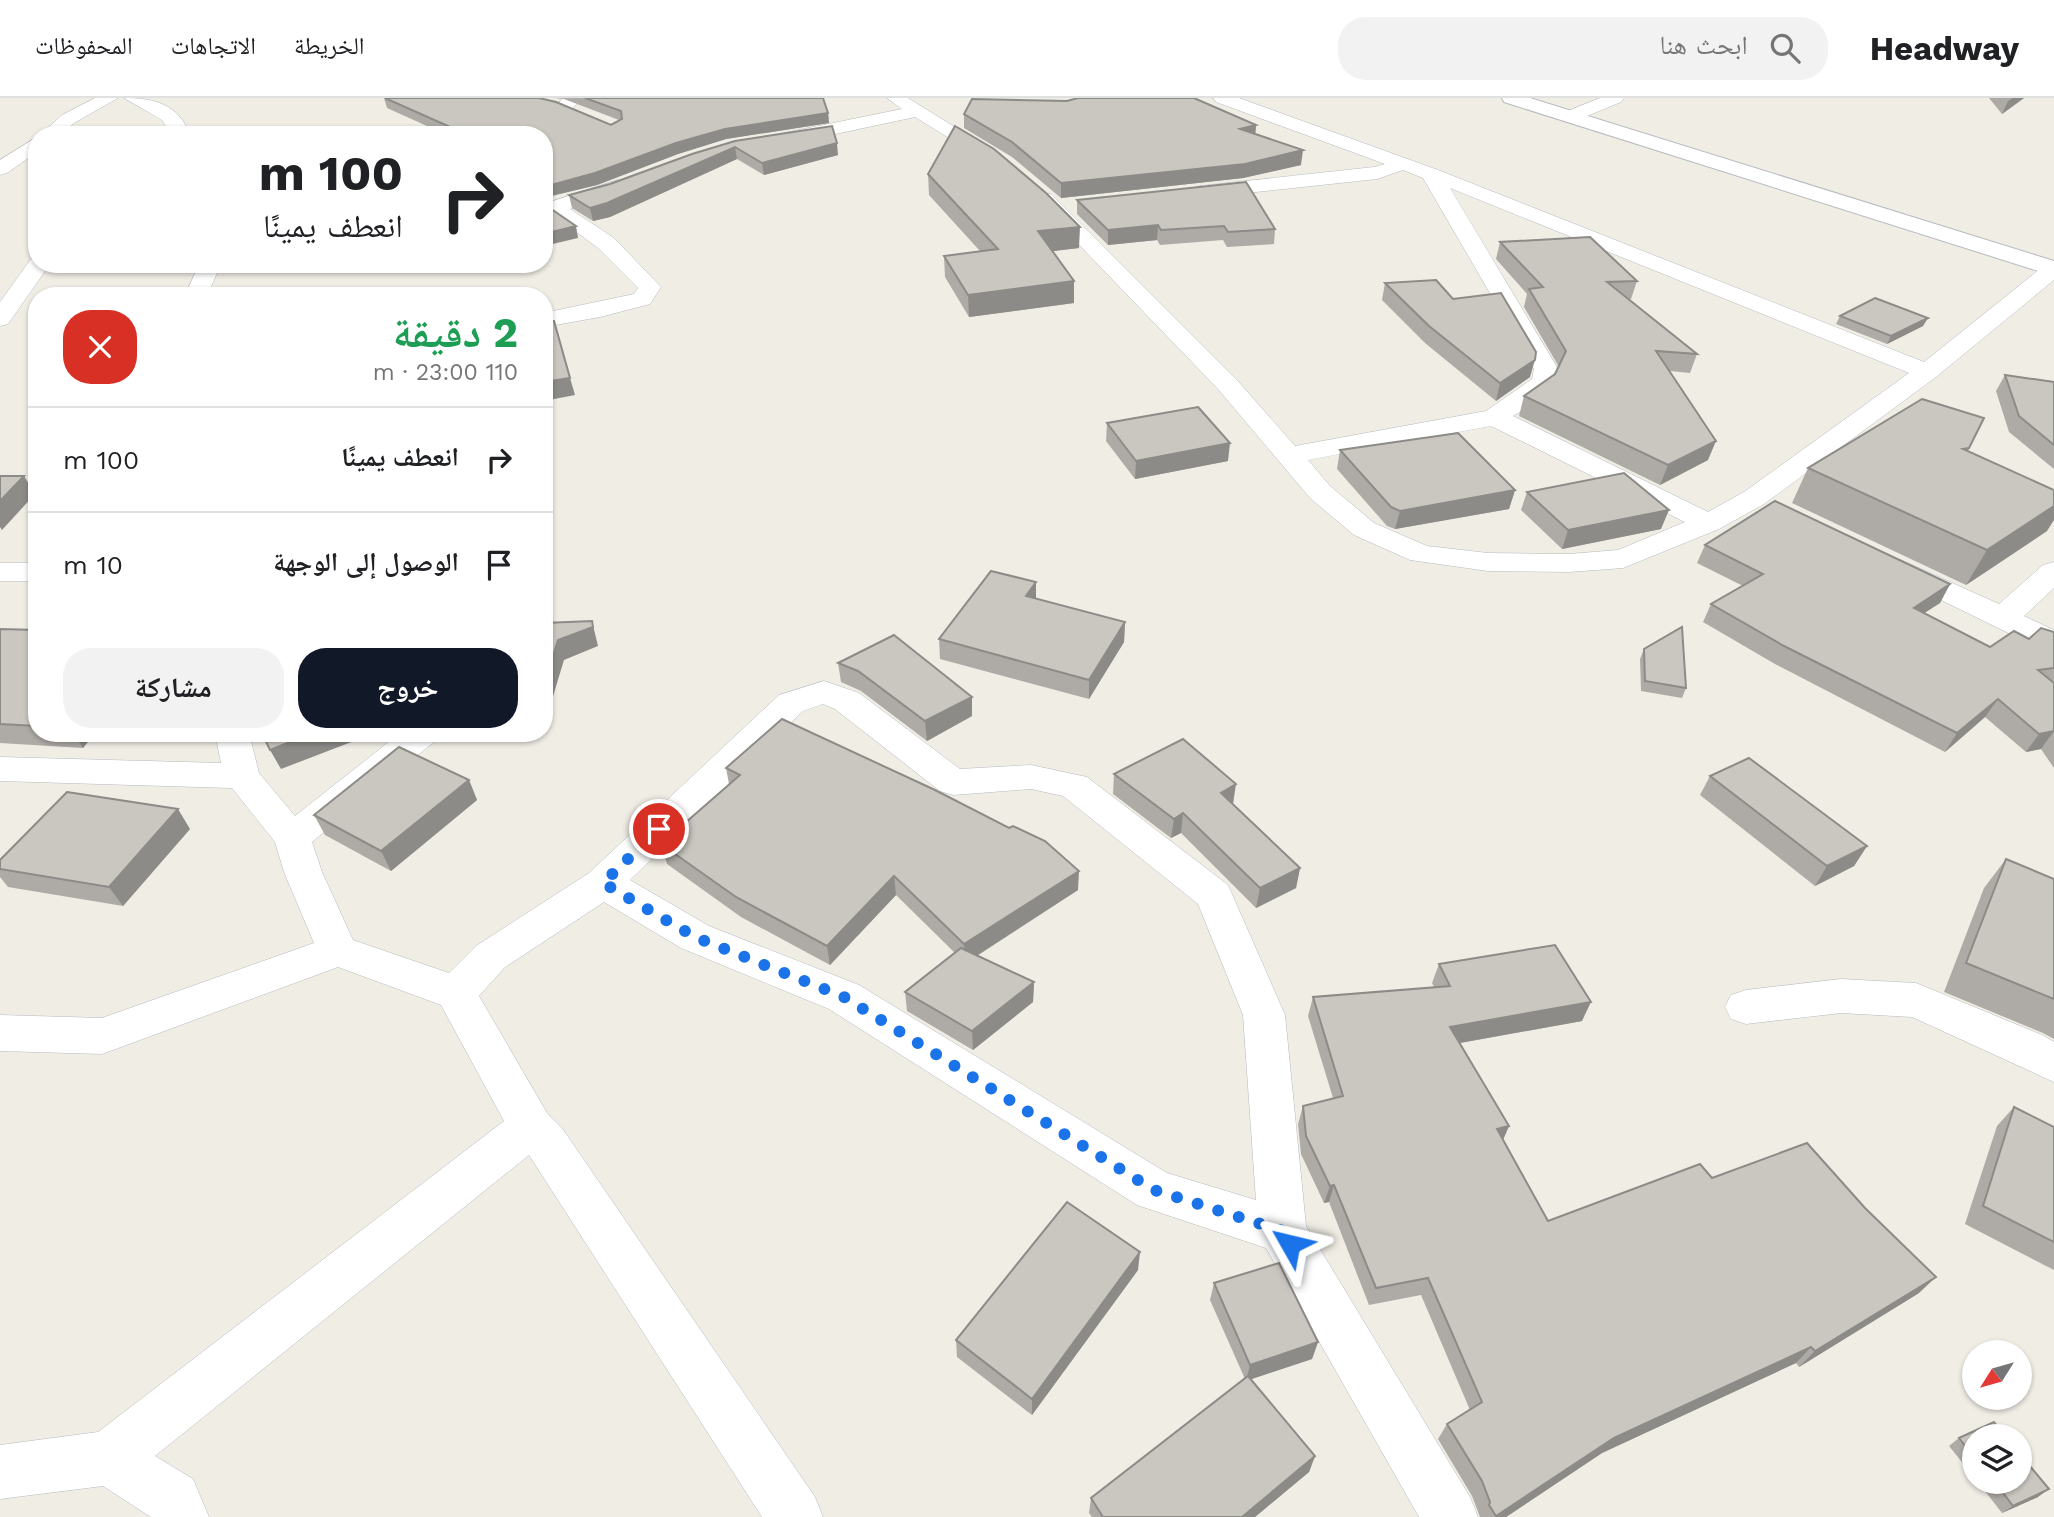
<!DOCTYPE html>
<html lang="ar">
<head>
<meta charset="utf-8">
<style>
	body { margin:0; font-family:"Work Sans","Noto Naskh Arabic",sans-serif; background:#f2f2f2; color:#202124; direction:rtl; height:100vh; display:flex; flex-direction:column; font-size:26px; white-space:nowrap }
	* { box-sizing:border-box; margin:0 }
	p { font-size:23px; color:#757577 }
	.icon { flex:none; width:38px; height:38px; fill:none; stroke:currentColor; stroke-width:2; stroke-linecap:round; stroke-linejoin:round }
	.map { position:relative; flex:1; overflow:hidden; direction:ltr }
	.drawer { position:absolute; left:28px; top:189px; width:525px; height:455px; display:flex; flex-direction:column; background:#fff; border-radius:28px; box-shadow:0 2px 5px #0004; direction:rtl }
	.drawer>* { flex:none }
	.hud { position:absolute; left:28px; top:28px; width:525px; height:147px; border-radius:28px; box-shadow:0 2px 5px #0004; direction:rtl; background:#fff; color:#202124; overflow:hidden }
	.needle { width:46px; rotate:233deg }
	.controls { position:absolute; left:1962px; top:1242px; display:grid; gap:14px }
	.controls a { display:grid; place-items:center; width:70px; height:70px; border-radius:50%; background:#fff; box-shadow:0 2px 5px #0004; font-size:35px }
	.pin { position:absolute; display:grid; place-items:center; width:60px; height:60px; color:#fff; margin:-30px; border:4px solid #fff; border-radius:50%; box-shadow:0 2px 7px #0007 }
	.me { position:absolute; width:77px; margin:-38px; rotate:307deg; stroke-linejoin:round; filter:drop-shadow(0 0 5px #0008) }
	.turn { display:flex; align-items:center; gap:24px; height:147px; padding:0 35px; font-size:32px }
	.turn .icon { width:91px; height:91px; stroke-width:2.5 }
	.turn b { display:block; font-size:49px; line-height:60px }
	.round { display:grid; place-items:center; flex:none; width:74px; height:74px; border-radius:28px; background:#f2f2f2 }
	.headline { display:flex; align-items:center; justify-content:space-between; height:119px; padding:0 35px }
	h1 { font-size:42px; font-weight:700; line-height:52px; color:#1e9e55 }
	.action { display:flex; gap:14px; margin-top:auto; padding:14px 35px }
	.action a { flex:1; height:80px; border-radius:28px; background:#111827; color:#fff; font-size:28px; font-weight:700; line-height:80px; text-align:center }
	.action a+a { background:#f2f2f2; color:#202124 }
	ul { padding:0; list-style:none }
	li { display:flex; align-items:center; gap:21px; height:105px; padding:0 35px; border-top:2px solid #e0e0e0 }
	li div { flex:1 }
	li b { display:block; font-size:26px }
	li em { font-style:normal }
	header { display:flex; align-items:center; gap:42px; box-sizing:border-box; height:98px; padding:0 35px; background:#fff; border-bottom:2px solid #e0e0e0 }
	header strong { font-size:33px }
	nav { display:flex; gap:38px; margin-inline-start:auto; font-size:24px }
	.search { width:490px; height:63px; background:#f2f2f2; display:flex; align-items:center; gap:18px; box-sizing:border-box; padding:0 24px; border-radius:28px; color:#757577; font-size:26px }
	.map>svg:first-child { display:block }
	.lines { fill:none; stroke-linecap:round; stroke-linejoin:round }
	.minor-casing { stroke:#b7babf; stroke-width:1 }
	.tertiary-casing { stroke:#b7babf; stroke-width:2 }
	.minor { fill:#fff; fill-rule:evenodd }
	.tertiary { fill:#fff; fill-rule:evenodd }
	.wall { fill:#aeaba6 }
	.shaded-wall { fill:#8d8b87 }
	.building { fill:#cac7c1; stroke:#8d8b87; stroke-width:2 }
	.route { stroke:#1a73e8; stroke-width:12; stroke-dasharray:0 21.6 }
</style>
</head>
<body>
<header>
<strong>Headway</strong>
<div class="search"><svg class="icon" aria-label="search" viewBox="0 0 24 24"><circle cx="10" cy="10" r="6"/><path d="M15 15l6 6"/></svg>ابحث هنا</div>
<nav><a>الخريطة</a><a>الاتجاهات</a><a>المحفوظات</a></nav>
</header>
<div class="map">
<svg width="2054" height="1419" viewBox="0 0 2054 1419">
	<rect width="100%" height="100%" fill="#efede4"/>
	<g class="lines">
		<defs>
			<g id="minor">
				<polygon points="95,0 118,0 74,25 60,37 40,37 62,17"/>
				<path d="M124 0C154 0 179 6 190 37H172L162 22Z"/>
				<polygon points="563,0 582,0 571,12 565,13 556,8"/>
				<polygon points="887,0 908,0 1003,59 993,65 986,63 915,19 784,47 775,41 784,35 902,11"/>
				<path d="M1213 0H1239L1438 72 1924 264 2046 166 2054 164V182L1936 279 1764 406 1719 431 1623 470 1569 474 1488 473 1410 462 1354 437 1310 400 1218 291 1034 100 1037 96H1051L1236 281 1295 348 1486 313 1532 281 1534 271 1423 80 1403 72 1377 81 1200 100 1193 98 1190 94 1193 90 1200 88 1374 69 1385 66 1216 4ZM1450 90 1909 275 1744 394 1708 414 1513 318C1533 306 1555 296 1558 271ZM1491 328 1685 424 1618 452 1569 456 1488 455 1427 448 1374 425 1330 388 1308 362Z"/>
				<polygon points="1600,0 1624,0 1621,4 1575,23 1569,24 1560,19 1563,15"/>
				<polygon points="37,39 37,54 7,75 0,77 0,62"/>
				<polygon points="618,82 625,84 628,88 625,92 570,111 614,140 661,189 650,206 600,219 544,229 544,215 634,196 638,190 598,150 544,110 547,105"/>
				<polygon points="37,160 37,166 50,166 8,226 0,228 0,204 31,161"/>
				<polygon points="199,166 221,166 210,191 211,198 188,198 188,191"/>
				<polygon points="1901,462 1999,506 2043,467 2054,464 2054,490 2024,518 2054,532 2054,555 2043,552 1890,477 1886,471 1890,465"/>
				<rect x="0" y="465" width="37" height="18"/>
				<path d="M824 583 859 595 960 671 1031 667 1087 679 1228 787 1285 917 1306 1128 1470 1399 1478 1419H1419L1266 1150 1137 1107 829 911 681 850 604 804 504 870 479 898 547 1015 562 1030 815 1399 823 1419H762L529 1057 155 1358 193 1381 209 1419H151L103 1388 0 1401V1347L98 1334 504 1023 441 907 338 869 102 956 0 953V917L102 920 314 845 284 774 275 744 232 690 0 683V659L221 665 215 635H249L259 675 295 718 400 635H440L435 643 312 744 322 774 353 842 449 875 476 848 589 775 779 597ZM823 606 835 611 940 693 953 697 1031 691 1063 698 1198 806 1243 917 1256 1102 1167 1075 859 887 709 828 630 782 803 613Z"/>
				<polygon points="1841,881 1916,885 2042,937 2054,944 2054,984 1912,919 1841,915 1746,926 1731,921 1725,909 1731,897 1746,892"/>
			</g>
			<polygon id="tertiary" points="1502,0 1530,0 2054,163 2054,178 1504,4"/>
		</defs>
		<!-- minor casing -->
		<use href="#minor" class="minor-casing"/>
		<!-- tertiary casing -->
		<use href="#tertiary" class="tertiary-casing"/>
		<!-- minor -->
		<use href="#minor" class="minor"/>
		<!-- tertiary -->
		<use href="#tertiary" class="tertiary"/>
	</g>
	<!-- wall -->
	<g class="wall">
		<polygon points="384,0 611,27 619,22 564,1 554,0 823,0 828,15 829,25 726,41 678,56 597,87 547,99 544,104 544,37 447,37 387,10"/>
		<polygon points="1989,0 2024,0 2002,16"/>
		<polygon points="964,16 1256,27 1255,36 1301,67 1243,80 1061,100 1012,59 964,30"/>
		<polygon points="735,43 838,57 764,77 737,61 610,119 593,123 572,110 569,97 610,86"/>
		<polygon points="928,76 1079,150 1052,153 1074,183 1074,205 969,219 945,179 944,158 980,153 929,97"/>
		<polygon points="1077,102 1275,131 1274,146 1227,149 1223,142 1160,147 1157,142 1108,147 1077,116"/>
		<polygon points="1500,144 1637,183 1631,201 1629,201 1697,256 1690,275 1670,273 1708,362 1660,387 1519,318 1524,298 1555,276 1559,269 1524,209 1527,196 1496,161"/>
		<polygon points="1385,185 1453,201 1530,279 1496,303 1425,245 1382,202"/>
		<polygon points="1840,218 1923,228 1887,246 1836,226"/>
		<polygon points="2005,277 2054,284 2054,371 2009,334 1996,293"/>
		<polygon points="1984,320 1968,353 2047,433 1966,487 1792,405 1808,370"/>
		<polygon points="1107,325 1228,363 1135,381 1106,343"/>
		<polygon points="1340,352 1515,392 1509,411 1395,431 1387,428 1337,371"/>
		<polygon points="1527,394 1661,431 1562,451 1521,412"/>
		<polygon points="1705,447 1950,486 1940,505 1923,515 1990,549 2054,534 2054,670 2041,651 2026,654 1985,619 1945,654 1775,566 1703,524 1711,506 1743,488 1697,465"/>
		<polygon points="1036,484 1036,501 1125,524 1124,544 1089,601 940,561 939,541"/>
		<polygon points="0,531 37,532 37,635 95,635 83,650 0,645"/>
		<polygon points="1644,551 1686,590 1682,600 1641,593 1640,561"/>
		<polygon points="838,565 972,599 972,618 927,643 861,593 841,584"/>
		<polygon points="726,670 1078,792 977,858 1034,884 1033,904 973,952 907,913 905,894 955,855 896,797 830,867 741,819 667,766 661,746 729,686"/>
		<polygon points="1114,676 1233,706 1300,770 1296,790 1256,810 1181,735 1171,740 1113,696"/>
		<polygon points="1710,678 1867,748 1854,768 1815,788 1700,697"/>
		<polygon points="469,682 477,702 391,773 325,737 314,717"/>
		<polygon points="190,731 123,808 8,789 0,779 0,762"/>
		<polygon points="2006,761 2054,781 2054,941 2043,935 1944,894 1984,790"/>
		<polygon points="1439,866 1582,923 1460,945 1509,1028 1503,1042 1548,1123 1712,1080 1919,1195 1799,1269 1796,1265 1602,1355 1506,1419 1480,1419 1472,1398 1438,1341 1447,1326 1470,1312 1421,1197 1369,1207 1329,1104 1324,1105 1301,1056 1298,1026 1303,1008 1333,1000 1308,918 1313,899 1434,889 1432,885"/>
		<polygon points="2014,1009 2054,1029 2054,1172 1965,1126 1997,1028"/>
		<polygon points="1138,1172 1032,1317 957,1259 956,1242"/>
		<polygon points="1214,1185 1318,1244 1312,1261 1251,1281 1315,1358 1309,1374 1255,1419 1092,1419 1089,1415 1091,1400 1245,1281 1210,1202"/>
		<polygon points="1974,1339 1974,1379 1949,1348 1959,1340"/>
		<polygon points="1978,1384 2020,1384 2038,1399 2002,1415"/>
	</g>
	<!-- shaded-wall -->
	<g class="shaded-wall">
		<polygon points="2013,0 2024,0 2002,16 2008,3"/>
		<polygon points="828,15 829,25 726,41 678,56 597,87 547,99 544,104 544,89 676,45 725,31"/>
		<polygon points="1256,27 1255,41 1240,31"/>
		<polygon points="837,45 838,57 764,77 762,65"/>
		<polygon points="735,49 737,61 610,119 593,123 590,110"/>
		<polygon points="1303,52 1301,67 1243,80 1061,100 1061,85"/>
		<polygon points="1158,127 1157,142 1108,147 1108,132"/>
		<polygon points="576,128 578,140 544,148 544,136"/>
		<polygon points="1080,129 1079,150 1038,155 1038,133"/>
		<polygon points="1074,183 1074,205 969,219 968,197"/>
		<polygon points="1928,220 1923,228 1887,246 1891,238"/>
		<polygon points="1535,262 1530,279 1496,303 1500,285"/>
		<polygon points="570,280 575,297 544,303 544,284"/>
		<polygon points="1716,343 1708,362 1660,387 1668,367"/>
		<polygon points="1230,345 1228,363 1135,381 1136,363"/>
		<polygon points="24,378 35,396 2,432 0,429 0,403"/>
		<polygon points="1515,392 1509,411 1395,431 1400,413"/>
		<polygon points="2054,408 2054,422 2047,433 1966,487 1987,452"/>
		<polygon points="1669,412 1661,431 1562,451 1568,432"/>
		<polygon points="1036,484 1036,503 1026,498"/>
		<polygon points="1950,486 1940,505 1903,529 1914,510"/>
		<polygon points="592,523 598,548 564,562 547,618 544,608 544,587 558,542"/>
		<polygon points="1125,524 1124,544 1089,601 1089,582"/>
		<polygon points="972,599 972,618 927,643 925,623"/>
		<polygon points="1998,601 1985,619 1945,654 1957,635"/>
		<polygon points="2054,633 2041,651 2026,654 2039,636"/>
		<polygon points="73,635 95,635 83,650"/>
		<polygon points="313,635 351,635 354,643 281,671 270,652"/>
		<polygon points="469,682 477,702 391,773 381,753"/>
		<polygon points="1236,686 1233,706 1218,714 1221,695"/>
		<polygon points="178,711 190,731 123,808 109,789"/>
		<polygon points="1183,715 1181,735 1171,740 1174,721"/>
		<polygon points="1867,748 1854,768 1815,788 1827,768"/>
		<polygon points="1300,770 1296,790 1256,810 1260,790"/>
		<polygon points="1079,773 1078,792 965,865 964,846"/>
		<polygon points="894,778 896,797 830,867 827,848"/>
		<polygon points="1034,884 1033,904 973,952 972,933"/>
		<polygon points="1591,904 1582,923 1443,948 1450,929"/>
		<polygon points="1509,1028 1501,1046 1497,1031"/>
		<polygon points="1334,1087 1329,1104 1324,1105 1330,1088"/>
		<polygon points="1140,1154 1138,1172 1032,1317 1032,1301"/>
		<polygon points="1936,1179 1919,1195 1799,1269 1815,1253"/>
		<polygon points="1318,1244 1312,1261 1246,1283 1250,1267"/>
		<polygon points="1811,1249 1796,1265 1602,1355 1506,1419 1496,1419 1614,1340"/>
		<polygon points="1315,1358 1309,1374 1255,1419 1242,1419"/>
		<polygon points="2049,1391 2038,1399 2002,1415 2013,1408"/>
	</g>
	<!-- building -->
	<g class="building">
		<polygon points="385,0 539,0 556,4 611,27 622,21 621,13 585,0 823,0 828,15 725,31 676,45 595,75 544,89 544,37 468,37"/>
		<polygon points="1078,0 1194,0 1256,27 1240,31 1303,52 1245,66 1061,85 1012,44 964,16 972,1 1067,3"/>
		<polygon points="832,28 837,45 762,65 735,49 607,105 590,110 569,97 610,86 692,56 735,43"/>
		<polygon points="955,28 994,51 1046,95 1080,129 1038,133 1074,183 968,197 944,158 998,151 928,76"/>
		<polygon points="1246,84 1275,131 1228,134 1224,128 1161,132 1158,127 1108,132 1077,102"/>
		<polygon points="544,106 576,128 544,136"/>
		<polygon points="1590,139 1637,183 1607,184 1697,256 1656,253 1716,343 1668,367 1524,298 1555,276 1566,253 1529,191 1543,189 1500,144"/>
		<polygon points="1436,182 1453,201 1501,195 1536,254 1535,262 1500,285 1429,228 1385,185"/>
		<polygon points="1875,200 1928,220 1891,238 1840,218"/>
		<polygon points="554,223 570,280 544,284 544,224"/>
		<polygon points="2005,277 2054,284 2054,347 2019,318"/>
		<polygon points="1922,301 1984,320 1969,350 1963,351 2054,392 2054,408 1987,452 1808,370"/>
		<polygon points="1198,309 1230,345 1136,363 1107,325"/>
		<polygon points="1458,335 1515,392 1400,413 1391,409 1340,352"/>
		<polygon points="1624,375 1669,412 1568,432 1527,394"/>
		<polygon points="0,378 24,378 0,403"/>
		<polygon points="1775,403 1950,486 1914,510 1990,549 2014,533 2029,541 2041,530 2054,534 2054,570 2038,572 2054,585 2054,633 2039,636 1998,601 1957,635 1784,548 1711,506 1763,476 1705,447"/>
		<polygon points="991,473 1036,484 1026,498 1125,524 1089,582 939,541"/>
		<polygon points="592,523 593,529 558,542 544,587 544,525"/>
		<polygon points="1682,529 1686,590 1645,583 1644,551"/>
		<polygon points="0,531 37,532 37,628 0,626"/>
		<polygon points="894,537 972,599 925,623 858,573 838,565"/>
		<polygon points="782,621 935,692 1009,730 1013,728 1045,743 1079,773 964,846 894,778 827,848 736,799 661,746 740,677 726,670"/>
		<polygon points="262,635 313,635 270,652"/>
		<polygon points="1183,641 1236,686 1221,695 1300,770 1260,790 1183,715 1174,721 1114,676"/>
		<polygon points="399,649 469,682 381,753 314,717"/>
		<polygon points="1749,660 1867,748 1827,768 1710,678"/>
		<polygon points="67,694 178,711 109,789 0,771 0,762"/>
		<polygon points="2006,761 2054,781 2054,901 1966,865"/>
		<polygon points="1555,847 1591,904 1450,929 1509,1028 1497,1031 1548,1123 1700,1066 1712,1080 1807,1045 1865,1110 1936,1179 1815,1253 1811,1249 1614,1340 1496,1418 1489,1407 1490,1404 1482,1383 1447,1326 1482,1304 1428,1180 1376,1190 1334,1087 1330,1088 1306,1038 1303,1008 1343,998 1313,899 1450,888 1439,866"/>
		<polygon points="961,850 1034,884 972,933 905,894"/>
		<polygon points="2014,1009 2054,1029 2054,1144 1983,1108"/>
		<polygon points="1067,1104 1140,1154 1032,1301 956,1242"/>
		<polygon points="1279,1165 1318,1244 1250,1267 1214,1185"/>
		<polygon points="1248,1278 1315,1358 1242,1419 1103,1419 1091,1400"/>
		<polygon points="1994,1324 2006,1339 1974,1339 1974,1359 1959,1340"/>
		<polygon points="2020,1356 2049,1391 2013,1408 1995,1384 2020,1384"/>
	</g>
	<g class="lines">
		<!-- route -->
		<polyline class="route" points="659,731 603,785 695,839 844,899 1154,1092 1283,1133 1290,1146"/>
	</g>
</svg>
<div class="controls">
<a><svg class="needle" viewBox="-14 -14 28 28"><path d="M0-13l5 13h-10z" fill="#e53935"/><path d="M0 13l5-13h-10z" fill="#757577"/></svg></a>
<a><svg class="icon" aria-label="layers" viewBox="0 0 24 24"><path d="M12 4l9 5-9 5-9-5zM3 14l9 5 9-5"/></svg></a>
</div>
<div class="pin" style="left:659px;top:731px;background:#d93025"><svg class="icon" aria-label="arrive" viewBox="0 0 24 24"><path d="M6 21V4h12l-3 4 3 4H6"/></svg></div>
<svg class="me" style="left:1290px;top:1146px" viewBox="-20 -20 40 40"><path d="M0-17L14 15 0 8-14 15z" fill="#1a73e8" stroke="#fff" stroke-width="4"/></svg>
<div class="hud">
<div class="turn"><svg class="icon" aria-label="right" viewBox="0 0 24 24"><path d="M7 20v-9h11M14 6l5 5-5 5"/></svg><div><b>100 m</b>انعطف يمينًا</div></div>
</div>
<section class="drawer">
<div class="headline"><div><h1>2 دقيقة</h1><p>110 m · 23:00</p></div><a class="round" style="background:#d93025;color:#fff"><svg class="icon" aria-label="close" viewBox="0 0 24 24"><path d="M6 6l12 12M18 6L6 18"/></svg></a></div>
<ul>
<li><svg class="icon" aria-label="right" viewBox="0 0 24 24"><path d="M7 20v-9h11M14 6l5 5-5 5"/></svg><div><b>انعطف يمينًا</b></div><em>100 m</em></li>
<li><svg class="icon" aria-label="arrive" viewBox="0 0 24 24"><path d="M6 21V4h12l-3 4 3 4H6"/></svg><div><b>الوصول إلى الوجهة</b></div><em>10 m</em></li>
</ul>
<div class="action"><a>خروج</a><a>مشاركة</a></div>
</section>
</div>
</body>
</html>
